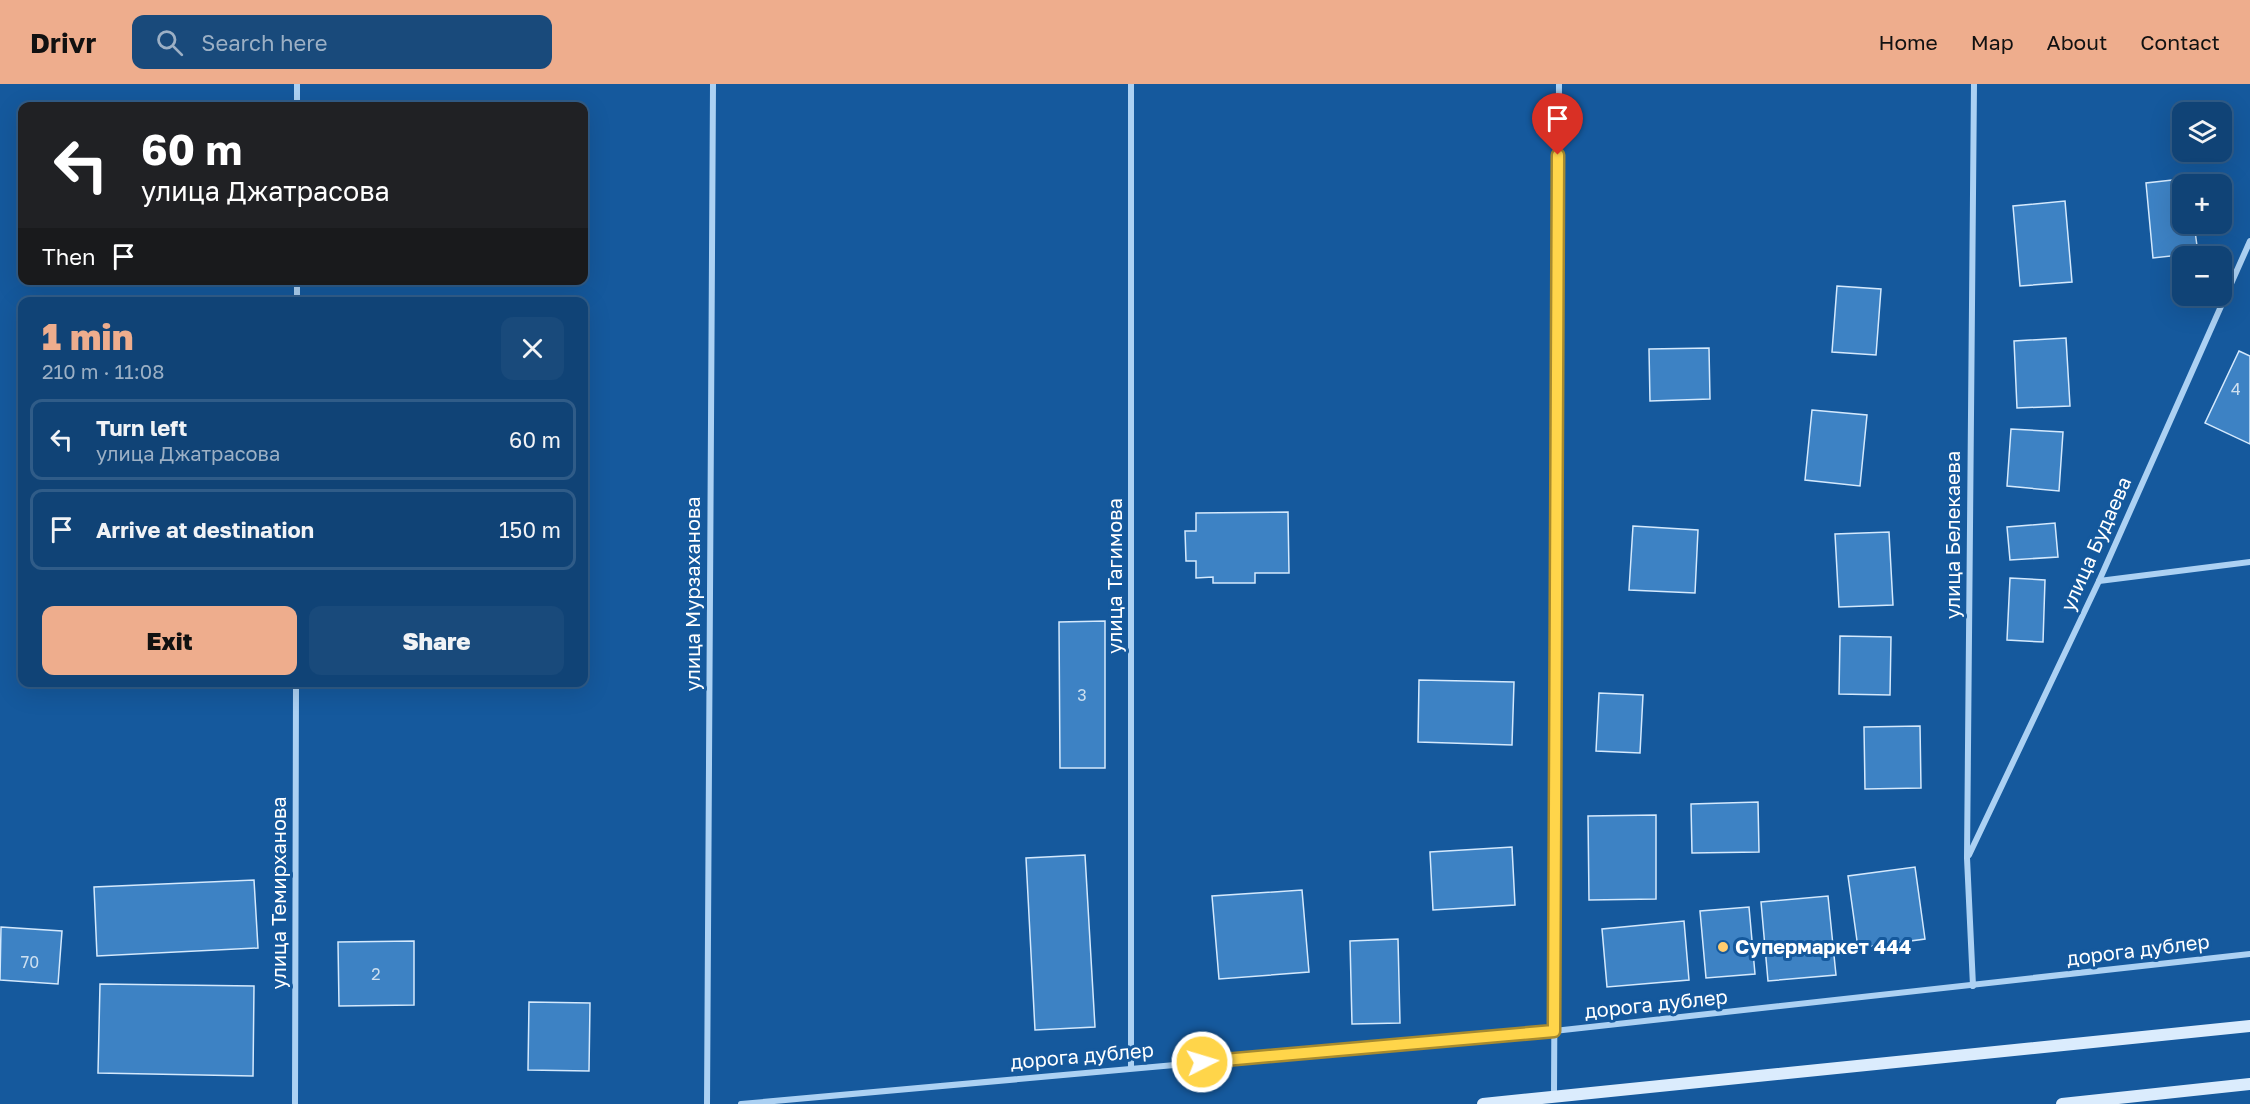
<!DOCTYPE html>
<html lang="en">
<head>
<meta charset="utf-8">
<style>
	body { margin:0; font-family:"Golos Text",sans-serif; background:#194a7b; color:#f1f3f6; height:100vh; display:flex; flex-direction:column; font-size:22px; white-space:nowrap }
	* { box-sizing:border-box; margin:0 }
	p { font-size:20px; color:#9cb0c5 }
	.icon { flex:none; width:33px; height:33px; fill:none; stroke:currentColor; stroke-width:2; stroke-linecap:round; stroke-linejoin:round }
	.map { position:relative; flex:1; overflow:hidden }
	.drawer { position:absolute; left:18px; top:213px; width:570px; height:390px; display:flex; flex-direction:column; background:#104376; border-radius:12px; box-shadow:0 6px 24px #0002,0 0 0 2px #305c88 }
	.drawer>* { flex:none }
	.hud { position:absolute; left:18px; top:18px; width:570px; height:183px; border-radius:12px; box-shadow:0 6px 24px #0002,0 0 0 2px #305c88; background:#202124; color:#fff; overflow:hidden }
	.fabs { position:absolute; left:2172px; top:18px; display:grid; gap:12px }
	.fabs a { display:grid; place-items:center; width:60px; height:60px; border-radius:12px; background:#104376; box-shadow:0 6px 24px #0002,0 0 0 2px #305c88; font-size:30px }
	.pin { position:absolute; display:grid; place-items:center; width:51px; height:51px; color:#fff; margin:-62px -26px; border-radius:50% 50% 50% 0; rotate:-45deg; box-shadow:0 0 6px #0007 }
	.pin .icon { rotate:45deg }
	.me { position:absolute; width:66px; margin:-33px; rotate:85deg; stroke-linejoin:round; filter:drop-shadow(0 0 4px #0008) }
	.turn { display:flex; align-items:center; gap:21px; height:126px; padding:0 24px; font-size:27px }
	.turn .icon { width:78px; height:78px; stroke-width:2.5 }
	.turn b { display:block; font-size:42px; line-height:51px }
	.then { display:flex; align-items:center; height:57px; padding:0 24px; background:#0003; gap:12px; font-size:22px }
	.round { display:grid; place-items:center; flex:none; width:63px; height:63px; border-radius:12px; background:#194a7b }
	.headline { display:flex; align-items:center; justify-content:space-between; height:102px; padding:0 24px }
	h1 { font-size:36px; font-weight:800; line-height:45px; color:#eead8d }
	.cta { display:flex; gap:12px; margin-top:auto; padding:12px 24px }
	.cta a { flex:1; height:69px; border-radius:12px; background:#eead8d; color:#111; font-size:24px; font-weight:800; line-height:69px; text-align:center }
	.cta a+a { background:#194a7b; color:#f1f3f6 }
	ul { padding:0; list-style:none }
	li { display:flex; align-items:center; gap:18px; height:81px; margin:0 12px 9px; padding:0 12px; border:3px solid #305c88; border-radius:12px }
	li div { flex:1 }
	li b { display:block; font-size:22px }
	li em { font-style:normal }
	header { display:flex; align-items:center; gap:36px; box-sizing:border-box; height:84px; padding:0 30px; background:#eead8d; color:#111 }
	header strong { font-size:28px }
	nav { display:flex; gap:33px; margin-inline-start:auto; font-size:21px }
	.search { width:420px; height:54px; background:#194a7b; display:flex; align-items:center; gap:15px; box-sizing:border-box; padding:0 21px; border-radius:12px; color:#9cb0c5; font-size:22px }
	.map>svg:first-child { display:block }
	.building { fill:#3d82c4; stroke:#d4e9fd; stroke-width:1.5 }
	.lines { fill:none; stroke-linecap:round; stroke-linejoin:round }
	.minor { stroke:#acd1f3; stroke-width:6 }
	.secondary { stroke:#dbecfd; stroke-width:12 }
	.route-casing { stroke:#a68a30; stroke-width:15 }
	.route { stroke:#ffd54a; stroke-width:10 }
	.poi-dot { fill:#ffcc6e; stroke:#15599d; stroke-width:2 }
	.labels { text-anchor:middle; stroke-width:6; stroke-linejoin:round; paint-order:stroke }
	.number-label { font-size:16px; fill:#cee0f0 }
	.street-label { font-size:20px; fill:#fff; stroke:#15599d }
	.poi-label { font-size:20px; font-weight:bold; fill:#fff; stroke:#15599d; text-anchor:start }
</style>
</head>
<body>
<header>
<strong>Drivr</strong>
<div class="search"><svg class="icon" aria-label="search" viewBox="0 0 24 24"><circle cx="10" cy="10" r="6"/><path d="M15 15l6 6"/></svg>Search here</div>
<nav><a>Home</a><a>Map</a><a>About</a><a>Contact</a></nav>
</header>
<div class="map">
<svg width="2250" height="1020" viewBox="0 0 2250 1020">
	<rect width="100%" height="100%" fill="#15599d"/>
	<!-- building -->
	<g class="building">
		<polygon points="2190,94 2190,100 2182,100 2182,140 2194,140 2198,169 2153,174 2146,99"/>
		<polygon points="2065,117 2072,198 2020,202 2013,122"/>
		<polygon points="1837,202 1881,205 1876,271 1832,268"/>
		<polygon points="2066,254 2070,322 2017,324 2014,257"/>
		<polygon points="1709,264 1710,315 1650,317 1649,265"/>
		<polygon points="2239,267 2250,272 2250,360 2205,339"/>
		<polygon points="1812,326 1867,331 1860,402 1805,396"/>
		<polygon points="2011,345 2063,348 2059,407 2007,402"/>
		<polygon points="1288,428 1289,489 1255,489 1255,499 1213,499 1213,493 1196,494 1196,477 1186,477 1185,447 1196,447 1196,429"/>
		<polygon points="2055,439 2058,473 2010,476 2007,443"/>
		<polygon points="1633,442 1698,446 1695,509 1629,506"/>
		<polygon points="1889,448 1893,521 1839,523 1835,450"/>
		<polygon points="2010,494 2045,496 2043,558 2007,556"/>
		<polygon points="1105,537 1105,684 1060,684 1059,538"/>
		<polygon points="1840,552 1891,553 1890,611 1839,610"/>
		<polygon points="1419,596 1514,598 1512,661 1418,658"/>
		<polygon points="1599,609 1643,611 1640,669 1596,667"/>
		<polygon points="1920,642 1921,704 1865,705 1864,643"/>
		<polygon points="1758,718 1759,768 1692,769 1691,720"/>
		<polygon points="1656,731 1656,815 1589,816 1588,732"/>
		<polygon points="1512,763 1515,821 1433,826 1430,768"/>
		<polygon points="1085,771 1095,943 1035,946 1026,774"/>
		<polygon points="1915,783 1925,855 1858,864 1848,792"/>
		<polygon points="254,796 258,864 97,872 94,803"/>
		<polygon points="1302,806 1309,888 1219,895 1212,812"/>
		<polygon points="1828,812 1836,891 1768,897 1761,818"/>
		<polygon points="1749,823 1755,890 1706,894 1700,827"/>
		<polygon points="1684,837 1689,896 1607,903 1602,845"/>
		<polygon points="1,843 62,847 58,900 0,896"/>
		<polygon points="1398,855 1400,939 1352,940 1350,857"/>
		<polygon points="414,857 414,921 339,922 338,858"/>
		<polygon points="100,900 254,902 253,992 98,989"/>
		<polygon points="529,918 590,919 589,987 528,986"/>
	</g>
	<g class="lines">
		<!-- minor -->
		<g class="minor">
			<polyline points="1131,0 1131,984"/>
			<polyline points="297,22 297,0"/>
			<polyline points="297,218 297,196"/>
			<polyline points="2099,497 2250,478"/>
			<polyline points="1969,771 2099,497 2250,157"/>
			<polyline points="1973,902 1967,774 1974,0"/>
			<polyline points="1554,1012 1559,0"/>
			<polyline points="295,1020 296,598"/>
			<polyline points="707,1020 713,0"/>
			<polyline points="741,1020 1554,947 2250,870"/>
		</g>
		<!-- secondary -->
		<g class="secondary">
			<polyline points="1483,1020 2250,942"/>
			<polyline points="2062,1020 2250,1000"/>
		</g>
	</g>
	<g class="lines">
		<defs>
			<polyline id="route" points="1202,978 1554,947 1558,71"/>
		</defs>
		<!-- route casing -->
		<use href="#route" class="route-casing"/>
		<!-- route -->
		<use href="#route" class="route"/>
	</g>
	<!-- markers -->
	<circle class="poi-dot" cx="1723" cy="863" r="6"/>
	<g class="labels">
		<!-- number labels -->
		<g class="number-label">
			<text x="2236" y="311">4</text>
			<text x="1082" y="617">3</text>
			<text x="30" y="884">70</text>
			<text x="376" y="896">2</text>
		</g>
		<!-- street labels -->
		<g class="street-label">
			<text transform="translate(1953 451) rotate(-90)" y="7">улица Белекаева</text>
			<text transform="translate(2096 460) rotate(-66)" y="7">улица Будаева</text>
			<text transform="translate(1115 492) rotate(-90)" y="7">улица Тагимова</text>
			<text transform="translate(693 510) rotate(-90)" y="7">улица Мурзаханова</text>
			<text transform="translate(279 809) rotate(-90)" y="7">улица Темирханова</text>
			<text transform="translate(2138 866) rotate(-7)" y="7">дорога дублер</text>
			<text transform="translate(1656 920) rotate(-6)" y="7">дорога дублер</text>
			<text transform="translate(1082 972) rotate(-5)" y="7">дорога дублер</text>
		</g>
		<!-- poi labels -->
		<g class="poi-label">
			<text x="1735" y="870">Супермаркет 444</text>
		</g>
	</g>
</svg>
<div class="fabs">
<a><svg class="icon" aria-label="layers" viewBox="0 0 24 24"><path d="M12 4l9 5-9 5-9-5zM3 14l9 5 9-5"/></svg></a>
<a>+</a>
<a>−</a>
</div>
<div class="pin" style="left:1558px;top:71px;background:#d93025"><svg class="icon" aria-label="arrive" viewBox="0 0 24 24"><path d="M6 21V4h12l-3 4 3 4H6"/></svg></div>
<svg class="me" style="left:1202px;top:978px" viewBox="-20 -20 40 40"><circle r="17" fill="#ffd54a" stroke="#fff" stroke-width="3"/><path d="M0-11L8 9 0 5-8 9z" fill="#fff"/></svg>
<div class="hud">
<div class="turn"><svg class="icon" aria-label="left" viewBox="0 0 24 24"><path d="M17 20v-9H6M10 6l-5 5 5 5"/></svg><div><b>60 m</b>улица Джатрасова</div></div>
<div class="then">Then<svg class="icon" aria-label="arrive" viewBox="0 0 24 24"><path d="M6 21V4h12l-3 4 3 4H6"/></svg></div>
</div>
<section class="drawer">
<div class="headline"><div><h1>1 min</h1><p>210 m · 11:08</p></div><a class="round"><svg class="icon" aria-label="close" viewBox="0 0 24 24"><path d="M6 6l12 12M18 6L6 18"/></svg></a></div>
<ul>
<li><svg class="icon" aria-label="left" viewBox="0 0 24 24"><path d="M17 20v-9H6M10 6l-5 5 5 5"/></svg><div><b>Turn left</b><p>улица Джатрасова</p></div><em>60 m</em></li>
<li><svg class="icon" aria-label="arrive" viewBox="0 0 24 24"><path d="M6 21V4h12l-3 4 3 4H6"/></svg><div><b>Arrive at destination</b></div><em>150 m</em></li>
</ul>
<div class="cta"><a>Exit</a><a>Share</a></div>
</section>
</div>
</body>
</html>
